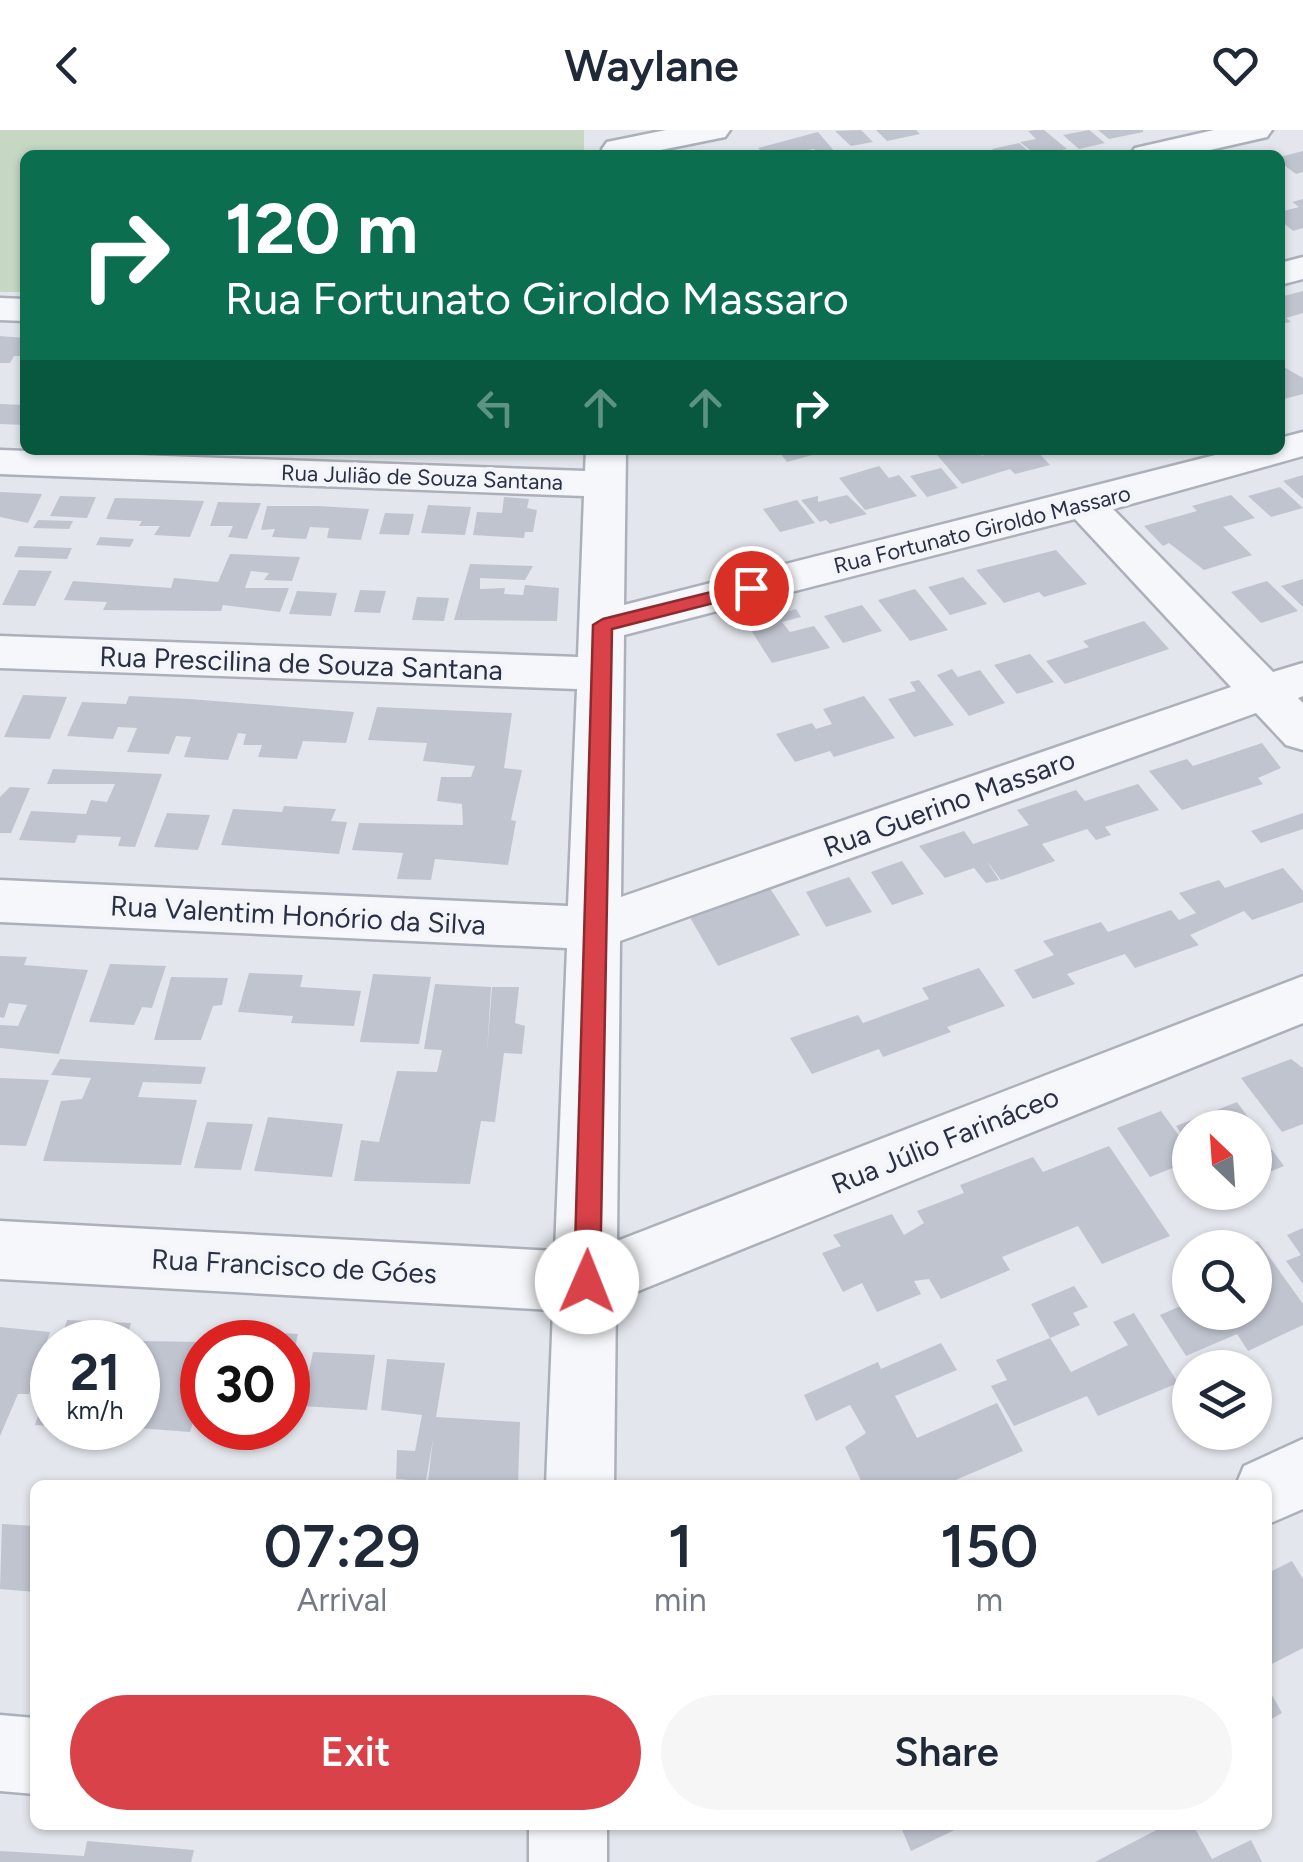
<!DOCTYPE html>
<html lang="en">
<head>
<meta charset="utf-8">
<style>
	body { margin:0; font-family:Figtree,sans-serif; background:#f6f6f7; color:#1f2937; height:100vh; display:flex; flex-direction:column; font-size:38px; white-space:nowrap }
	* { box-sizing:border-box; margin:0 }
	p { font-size:32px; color:#747a83 }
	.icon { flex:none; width:55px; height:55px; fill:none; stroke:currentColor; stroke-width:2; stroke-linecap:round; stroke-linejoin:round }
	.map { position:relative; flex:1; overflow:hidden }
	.sheet { position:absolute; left:30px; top:1350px; width:1242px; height:350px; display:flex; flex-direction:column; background:#fff; border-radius:15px; box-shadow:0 2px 8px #0004 }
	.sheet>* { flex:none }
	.guide { position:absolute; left:20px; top:20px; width:1265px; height:305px; border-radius:15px; box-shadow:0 2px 8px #0004; background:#0b6e4f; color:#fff; overflow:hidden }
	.needle { width:65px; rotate:335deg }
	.fabs { position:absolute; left:1172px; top:980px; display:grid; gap:20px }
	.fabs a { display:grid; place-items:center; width:100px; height:100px; border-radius:50%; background:#fff; box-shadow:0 2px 8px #0004; font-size:50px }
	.speed { position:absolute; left:30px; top:1190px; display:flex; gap:20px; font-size:50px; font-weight:700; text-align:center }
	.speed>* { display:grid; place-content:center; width:130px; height:130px; border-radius:50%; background:#fff; box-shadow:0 2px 8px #0004; line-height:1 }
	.speed small { font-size:25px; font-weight:400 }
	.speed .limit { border:15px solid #d22; background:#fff; color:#111 }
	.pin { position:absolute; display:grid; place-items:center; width:85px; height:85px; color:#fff; margin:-42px; border:5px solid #fff; border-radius:50%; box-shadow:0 2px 10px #0007 }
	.me { position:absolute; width:110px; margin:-55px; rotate:1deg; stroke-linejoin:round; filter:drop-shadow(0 0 8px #0008) }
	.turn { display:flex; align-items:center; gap:35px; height:210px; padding:0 40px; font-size:45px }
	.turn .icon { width:130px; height:130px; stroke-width:2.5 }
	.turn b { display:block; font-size:70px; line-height:85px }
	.lanes { display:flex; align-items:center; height:95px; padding:0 40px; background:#0003; justify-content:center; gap:50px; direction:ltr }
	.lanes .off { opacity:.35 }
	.eta { display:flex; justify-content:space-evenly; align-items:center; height:170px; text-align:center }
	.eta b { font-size:60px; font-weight:600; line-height:70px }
	.button { display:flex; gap:20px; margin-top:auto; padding:20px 40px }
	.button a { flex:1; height:115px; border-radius:60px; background:#d84248; color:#fff; font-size:40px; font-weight:600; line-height:115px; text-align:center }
	.button a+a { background:#f6f6f7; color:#1f2937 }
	header { display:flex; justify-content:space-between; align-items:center; height:130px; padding:0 40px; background:#fff; font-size:45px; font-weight:600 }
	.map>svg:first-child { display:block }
	.green { fill:#c6d7c4 }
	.building { fill:#c0c4cf }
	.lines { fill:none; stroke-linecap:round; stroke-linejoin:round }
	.minor-casing { stroke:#acb0ba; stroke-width:5 }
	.minor { fill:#f6f7fa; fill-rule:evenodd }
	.route { fill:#d84248; stroke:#8c2b2f; stroke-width:2.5 }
	.labels { text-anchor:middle; stroke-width:9; stroke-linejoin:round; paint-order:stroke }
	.far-street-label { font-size:22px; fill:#2a3146; stroke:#f3f5f9 }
	.street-label { font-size:28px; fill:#2a3146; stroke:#f3f5f9 }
</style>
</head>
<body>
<header><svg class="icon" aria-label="back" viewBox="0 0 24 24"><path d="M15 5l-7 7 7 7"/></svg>Waylane<svg class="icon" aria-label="heart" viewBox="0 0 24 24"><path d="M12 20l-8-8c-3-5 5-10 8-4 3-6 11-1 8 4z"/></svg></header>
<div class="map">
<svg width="1303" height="1732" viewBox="0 0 1303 1732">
	<rect width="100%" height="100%" fill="#e3e6ec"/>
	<!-- green -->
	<polygon class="green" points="0,0 584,0 584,25 25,25 25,162 0,162"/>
	<!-- building -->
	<g class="building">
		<polygon points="861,0 873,12 851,16 835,1"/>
		<polygon points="876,0 916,0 920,4 887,11"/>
		<polygon points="1035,0 1044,0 1067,19 1036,25 1020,12 1036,9 1028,1"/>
		<polygon points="1089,0 1105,13 1079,19 1063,5"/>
		<polygon points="1098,0 1143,0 1143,2 1109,9"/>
		<polygon points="818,2 835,22 820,25 814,19 803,21 807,25 765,25 758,18"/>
		<polygon points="1019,13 1033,25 1000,25 992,19"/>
		<polygon points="1303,21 1303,42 1296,44 1280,32 1280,27"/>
		<polygon points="1303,69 1303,98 1293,101 1280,90 1280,82 1299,77 1292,72"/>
		<polygon points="1303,161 1303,183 1286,188 1291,192 1280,194 1280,167"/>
		<polygon points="0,206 25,208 25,226 14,226 10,233 0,233"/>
		<polygon points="1280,235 1303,248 1303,264 1280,270"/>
		<polygon points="0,274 25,275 25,295 0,294"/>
		<polygon points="778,320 817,320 820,323 787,332"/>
		<polygon points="955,320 977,320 982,326 993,320 1036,320 1050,335 1015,344 1010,339 962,354 937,325"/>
		<polygon points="879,336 889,348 899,345 917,366 865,380 839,348"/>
		<polygon points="941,338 958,358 927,367 910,346"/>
		<polygon points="1303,345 1303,369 1283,351"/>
		<polygon points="1280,357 1303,378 1271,387 1248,366"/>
		<polygon points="0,362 42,364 28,393 0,387"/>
		<polygon points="847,365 867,384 830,394 826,390 820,392 801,370 818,366 818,372"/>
		<polygon points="1231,365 1255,388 1223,397 1252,425 1204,440 1169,413 1163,416 1144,396 1197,381 1192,376"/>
		<polygon points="60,366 96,367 87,388 50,386"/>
		<polygon points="504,367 529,369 527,378 537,380 533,402 525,402 524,408 473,405 477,382 502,383"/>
		<polygon points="115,368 151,369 204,371 190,407 154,405 160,396 139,396 142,391 106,389"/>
		<polygon points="797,370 815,393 780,402 763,379"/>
		<polygon points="218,372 261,373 247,409 228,407 233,396 210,396"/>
		<polygon points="428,375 471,377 465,405 421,403"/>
		<polygon points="267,376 318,376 369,379 361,410 327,408 329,398 310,397 306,409 272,407 275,399 261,400"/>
		<polygon points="385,383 414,384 409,405 379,404"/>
		<polygon points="38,390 73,391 69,399 33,398"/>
		<polygon points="100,407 134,409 130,417 96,415"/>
		<polygon points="19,416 72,418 67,429 14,427"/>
		<polygon points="1056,420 1087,454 1044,467 1039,462 1004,473 976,440"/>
		<polygon points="230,424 300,427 292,451 264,450 269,443 251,441 245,458 289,458 280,482 223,475 221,481 103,480 107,472 64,470 73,451 171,458 174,448 218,452"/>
		<polygon points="470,434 533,436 525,450 480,448 480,459 505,458 504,464 523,465 525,455 559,458 557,491 454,490"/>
		<polygon points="19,440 52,441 35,476 2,475"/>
		<polygon points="963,447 987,474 950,485 928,457"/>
		<polygon points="1303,449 1303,477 1281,456"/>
		<polygon points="1267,451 1298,481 1261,493 1231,462"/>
		<polygon points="915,459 948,500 910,511 878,470"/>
		<polygon points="360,460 386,461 380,483 354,482"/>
		<polygon points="297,461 337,463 331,486 289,484"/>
		<polygon points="417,467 449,468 444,491 412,490"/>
		<polygon points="862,475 882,501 843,513 824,486"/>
		<polygon points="796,479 801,487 782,492 790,502 814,496 830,518 772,533 747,494"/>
		<polygon points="1144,491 1169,519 1065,554 1046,531 1089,517 1083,511"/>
		<polygon points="1030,524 1054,552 1017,564 994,535"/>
		<polygon points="952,539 958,547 980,540 1005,573 969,586 937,545"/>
		<polygon points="919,550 954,595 914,607 888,569 916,561 910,552"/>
		<polygon points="23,565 67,567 50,609 4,607"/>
		<polygon points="129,566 189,569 354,582 346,613 303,611 297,629 258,627 262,615 243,615 246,604 238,603 228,630 184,627 191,607 176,606 169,624 127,622 137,598 118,597 113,609 67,606 82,572 126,574"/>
		<polygon points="864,566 895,608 834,627 830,621 795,632 776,604 812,593 816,599 832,594 823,579"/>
		<polygon points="377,577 512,583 504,638 522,640 511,690 516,691 508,735 435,729 431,750 397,749 403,723 352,720 359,693 463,695 462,674 437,671 441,647 471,647 475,636 423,631 427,613 368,610"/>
		<polygon points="1262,613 1281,638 1258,648 1263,654 1182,680 1149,641 1187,629 1193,636"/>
		<polygon points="53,639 162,644 135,717 118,716 121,707 78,705 75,713 19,710 31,681 86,684 91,670 107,672 115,654 47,654"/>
		<polygon points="1138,654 1159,680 1105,697 1111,705 1096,710 1087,699 1042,714 1055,731 1001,750 986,730 999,750 986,753 974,738 945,748 919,716 964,701 973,714 1029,695 1017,680 1076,660 1085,671"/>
		<polygon points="10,657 30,658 11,703 0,703 0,667"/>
		<polygon points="284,676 336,679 331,691 347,692 339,724 221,715 233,679 282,682"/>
		<polygon points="167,683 210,685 198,720 154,717"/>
		<polygon points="1303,683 1303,699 1261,713 1251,701"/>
		<polygon points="902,731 924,764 892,775 871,742"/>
		<polygon points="1283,738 1303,761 1303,772 1252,790 1244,781 1190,805 1199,815 1135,838 1125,824 1067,844 1075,854 1033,869 1014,840 1054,825 1043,811 1101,792 1108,802 1171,780 1179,790 1196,783 1179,763 1219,750 1225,758"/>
		<polygon points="849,747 872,782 826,797 806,762"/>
		<polygon points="768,755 800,805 718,836 688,784"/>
		<polygon points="0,826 27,827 24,835 88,840 59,924 0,918 0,895 18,896 27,875 9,873 4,888 0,887"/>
		<polygon points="110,834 166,836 152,878 142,877 134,895 89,892"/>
		<polygon points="979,838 1005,876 947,897 951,902 883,927 879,919 812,944 790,908 858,885 863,893 929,869 922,858"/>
		<polygon points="249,843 303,845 300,857 361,861 354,896 291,893 293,886 238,882"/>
		<polygon points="373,844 431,847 419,914 360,912"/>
		<polygon points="171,847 228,848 222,875 213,876 201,910 154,910"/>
		<polygon points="435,854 491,857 487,923 492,857 519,857 515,893 525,896 522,924 504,923 495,992 481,991 470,1054 354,1051 361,1010 379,1012 397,941 437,942 442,920 424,919"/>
		<polygon points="60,929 206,937 201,954 143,952 138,967 197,970 181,1035 43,1031 61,971 82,969 91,948 51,945"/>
		<polygon points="1291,929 1303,938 1303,994 1282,1002 1241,948"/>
		<polygon points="0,948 49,950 26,1016 0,1015"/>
		<polygon points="1237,972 1256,998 1284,1036 1255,1048 1255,998 1190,998 1190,1016 1176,996"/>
		<polygon points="1161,981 1190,1021 1190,1031 1150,1047 1117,998"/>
		<polygon points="268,987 343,994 332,1047 254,1041"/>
		<polygon points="207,992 253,994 241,1040 194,1038"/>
		<polygon points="1109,1016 1170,1106 1102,1134 1078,1096 1002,1127 1010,1140 941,1169 929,1149 914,1151 921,1164 877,1182 862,1153 843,1162 822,1123 841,1116 833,1105 892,1084 904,1105 924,1093 917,1081 964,1063 960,1055 1033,1027 1043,1042"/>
		<polygon points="1303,1098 1303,1154 1286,1131 1301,1125 1287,1105"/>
		<polygon points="1258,1111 1303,1174 1303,1195 1248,1221 1237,1204 1186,1226 1160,1185 1190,1172 1190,1182 1255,1182 1255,1118 1243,1118"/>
		<polygon points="1074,1156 1088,1177 1073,1183 1080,1195 1050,1208 1031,1174"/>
		<polygon points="1134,1183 1178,1253 1098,1286 1087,1266 1014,1296 991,1256 1007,1250 996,1230 1050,1208 1071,1242 1128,1215 1113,1192"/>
		<polygon points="67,1190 131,1193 126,1212 60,1212"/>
		<polygon points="0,1197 50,1202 29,1264 18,1264 0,1306"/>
		<polygon points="217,1199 298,1204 289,1244 288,1212 213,1212"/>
		<polygon points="138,1211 202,1212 202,1263 190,1302 138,1298"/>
		<polygon points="941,1213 957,1240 895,1266 917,1308 997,1273 1023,1321 944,1355 863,1355 845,1317 866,1303 850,1275 816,1291 804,1265 878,1232 881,1239"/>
		<polygon points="313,1222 375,1225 367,1280 302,1276"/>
		<polygon points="387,1229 445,1233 436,1287 520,1292 518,1355 428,1351 433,1309 426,1351 396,1349 397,1320 415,1321 422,1285 381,1280"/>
		<polygon points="52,1240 52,1296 35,1295"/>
		<polygon points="102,1298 125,1298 121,1310 99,1307"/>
		<polygon points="2,1394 35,1396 35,1462 0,1459"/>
		<polygon points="1292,1431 1303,1449 1303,1518 1268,1536 1268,1443"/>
		<polygon points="1268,1558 1282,1583 1268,1591"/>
		<polygon points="900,1695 965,1695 911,1721"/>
		<polygon points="1166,1695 1193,1695 1212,1729 1251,1710 1262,1732 1095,1732"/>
		<polygon points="87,1711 194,1720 191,1732 0,1732 0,1721 84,1726"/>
	</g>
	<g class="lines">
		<defs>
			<g id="minor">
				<polygon points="666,0 730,0 725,7 636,25 606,25 602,19 607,12"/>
				<polygon points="1214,0 1272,0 1267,7 1188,25 1130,25 1135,18"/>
				<polygon points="1303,127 1303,149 1280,155 1280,133"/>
				<polygon points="0,168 25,169 25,191 0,190"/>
				<path d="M1303 302V326L1113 379 1273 542 1303 533V566L1298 568 1303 573V620L1286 615 1256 583 620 811 617 1111 1303 846V893L616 1170 614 1355H546L553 1180 0 1149V1091L555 1121 567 818 0 792V750L568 776 577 559 0 538V506L578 527 584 366 0 344V320L585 341 586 320H626L624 475 1235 320H1280V308ZM1075 389 1231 557 621 767 624 505Z"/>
				<polygon points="1303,1309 1303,1379 1268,1394 1268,1355 1236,1355 1244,1336"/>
				<polygon points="0,1585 35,1588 35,1664 0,1661"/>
				<rect x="529" y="1695" width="78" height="37"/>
			</g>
		</defs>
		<!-- minor casing -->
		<use href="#minor" class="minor-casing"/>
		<!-- minor -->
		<use href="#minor" class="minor"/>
	</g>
	<!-- route -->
	<polygon class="route" points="751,452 760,458 757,462 612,499 600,1152 596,1160 587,1164 578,1160 574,1152 593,495 603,489"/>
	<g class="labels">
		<!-- far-street labels -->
		<g class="far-street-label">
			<text transform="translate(422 347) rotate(2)" y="8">Rua Julião de Souza Santana</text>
			<text transform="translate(982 399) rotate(-14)" y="8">Rua Fortunato Giroldo Massaro</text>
		</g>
		<!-- street labels -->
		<g class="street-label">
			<text transform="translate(301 533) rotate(2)" y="10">Rua Prescilina de Souza Santana</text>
			<text transform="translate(949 673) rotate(-20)" y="10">Rua Guerino Massaro</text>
			<text transform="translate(298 785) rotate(3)" y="10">Rua Valentim Honório da Silva</text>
			<text transform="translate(945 1010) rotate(-22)" y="10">Rua Júlio Farináceo</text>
			<text transform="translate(294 1136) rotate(3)" y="10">Rua Francisco de Góes</text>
		</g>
	</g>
</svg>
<div class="fabs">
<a><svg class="needle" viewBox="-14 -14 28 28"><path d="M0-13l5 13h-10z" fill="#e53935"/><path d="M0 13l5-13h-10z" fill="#747a83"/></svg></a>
<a><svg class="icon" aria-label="search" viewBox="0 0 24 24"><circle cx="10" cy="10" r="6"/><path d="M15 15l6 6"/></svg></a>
<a><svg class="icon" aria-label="layers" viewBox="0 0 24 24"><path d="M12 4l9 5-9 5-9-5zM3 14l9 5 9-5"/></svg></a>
</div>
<div class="speed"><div>21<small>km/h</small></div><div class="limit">30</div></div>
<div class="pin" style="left:751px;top:458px;background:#d93025"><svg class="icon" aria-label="arrive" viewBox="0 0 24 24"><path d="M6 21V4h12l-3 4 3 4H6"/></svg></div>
<svg class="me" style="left:587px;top:1152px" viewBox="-20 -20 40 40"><circle r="19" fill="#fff"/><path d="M0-13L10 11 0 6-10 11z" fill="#d84248"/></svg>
<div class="guide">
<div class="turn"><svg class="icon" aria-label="right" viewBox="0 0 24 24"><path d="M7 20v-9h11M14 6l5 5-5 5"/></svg><div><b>120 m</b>Rua Fortunato Giroldo Massaro</div></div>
<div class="lanes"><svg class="icon off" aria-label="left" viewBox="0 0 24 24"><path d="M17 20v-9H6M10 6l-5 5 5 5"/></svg><svg class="icon off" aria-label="ahead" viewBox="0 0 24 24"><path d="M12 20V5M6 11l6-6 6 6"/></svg><svg class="icon off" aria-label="ahead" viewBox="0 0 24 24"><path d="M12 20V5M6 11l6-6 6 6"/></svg><svg class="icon" aria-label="right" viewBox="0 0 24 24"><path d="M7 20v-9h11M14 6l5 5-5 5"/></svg></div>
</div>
<section class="sheet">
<div class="eta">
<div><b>07:29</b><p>Arrival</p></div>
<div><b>1</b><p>min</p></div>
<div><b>150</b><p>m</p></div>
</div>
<div class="button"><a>Exit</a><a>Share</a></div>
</section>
</div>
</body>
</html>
